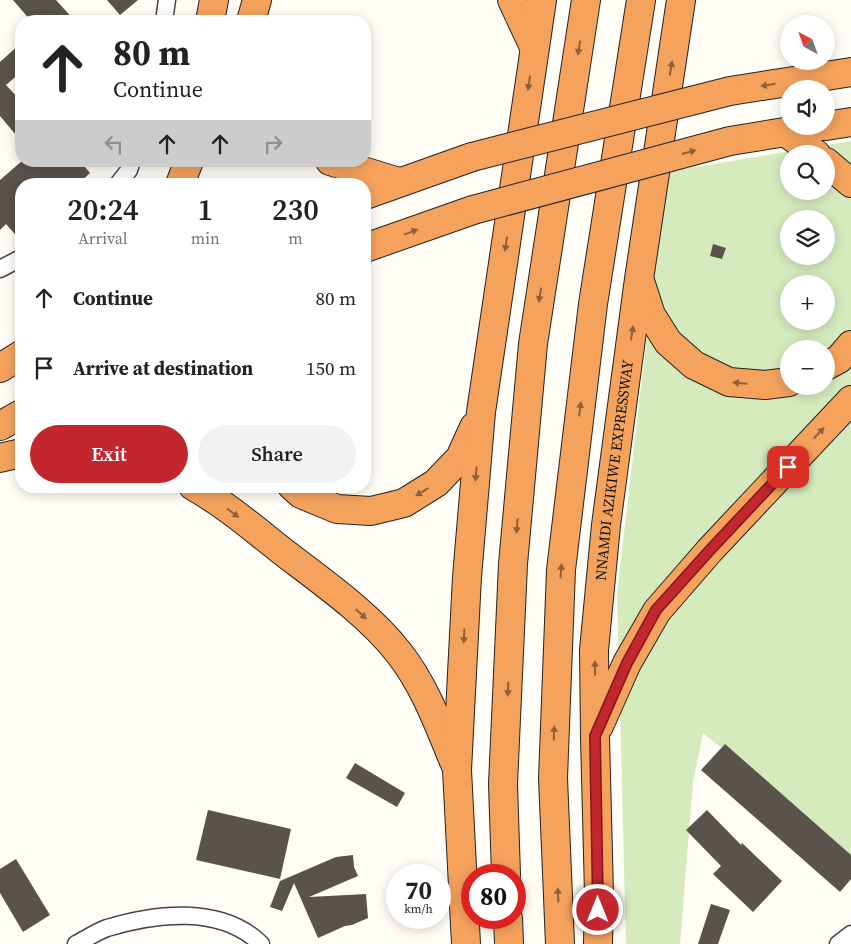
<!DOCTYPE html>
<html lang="en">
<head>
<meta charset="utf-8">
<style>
	body { margin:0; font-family:"Source Serif 4",serif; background:#f2f2f2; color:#222; height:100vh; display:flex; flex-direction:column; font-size:19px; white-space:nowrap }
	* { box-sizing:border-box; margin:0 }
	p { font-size:16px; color:#767676 }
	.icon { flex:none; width:28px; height:28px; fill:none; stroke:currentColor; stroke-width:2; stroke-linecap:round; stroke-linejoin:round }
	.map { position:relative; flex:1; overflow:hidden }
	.details { position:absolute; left:15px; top:178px; width:356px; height:315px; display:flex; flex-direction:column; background:#fff; border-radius:20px; box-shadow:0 2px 12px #0003 }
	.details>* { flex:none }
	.banner { position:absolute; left:15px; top:15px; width:356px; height:152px; border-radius:20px; box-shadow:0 2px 12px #0003; background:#fff; color:#222; overflow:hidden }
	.needle { width:32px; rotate:319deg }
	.buttons { position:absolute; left:780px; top:15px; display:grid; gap:10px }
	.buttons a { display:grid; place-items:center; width:55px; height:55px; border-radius:50%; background:#fff; box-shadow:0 2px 12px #0003; font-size:25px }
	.speed { position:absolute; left:386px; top:864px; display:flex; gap:10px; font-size:25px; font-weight:700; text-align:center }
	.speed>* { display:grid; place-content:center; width:65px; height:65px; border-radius:50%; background:#fff; box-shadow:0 2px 12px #0003; line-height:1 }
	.speed small { font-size:12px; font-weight:400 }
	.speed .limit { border:8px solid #d22; background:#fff; color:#111 }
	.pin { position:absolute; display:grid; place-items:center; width:42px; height:42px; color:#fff; margin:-21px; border-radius:10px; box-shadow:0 2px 8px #0006 }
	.me { position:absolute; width:55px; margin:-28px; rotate:0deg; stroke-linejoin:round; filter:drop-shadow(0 0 4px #0008) }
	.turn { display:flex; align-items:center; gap:18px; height:105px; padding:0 15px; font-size:22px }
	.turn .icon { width:65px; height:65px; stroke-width:2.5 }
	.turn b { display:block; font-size:35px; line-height:42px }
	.lanes { display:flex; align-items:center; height:48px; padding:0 15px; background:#0003; justify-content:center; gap:25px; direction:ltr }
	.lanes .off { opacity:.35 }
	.eta { display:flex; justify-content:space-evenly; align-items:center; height:85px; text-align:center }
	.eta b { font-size:30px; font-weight:600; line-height:35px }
	.button { display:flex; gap:10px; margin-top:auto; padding:10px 15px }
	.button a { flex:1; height:58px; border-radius:30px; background:#c4262e; color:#fff; font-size:20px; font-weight:600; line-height:58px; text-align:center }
	.button a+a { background:#f2f2f2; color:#222 }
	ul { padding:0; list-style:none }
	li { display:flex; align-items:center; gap:15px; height:70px; padding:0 15px }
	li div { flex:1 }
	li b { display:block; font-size:19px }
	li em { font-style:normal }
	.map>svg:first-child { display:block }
	.green { fill:#d5ebbd; fill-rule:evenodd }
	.building { fill:#5a524d }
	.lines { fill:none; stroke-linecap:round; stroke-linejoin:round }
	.street-casing { stroke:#444; stroke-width:19 }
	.highway-casing { stroke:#222; stroke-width:30 }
	.street { stroke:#fff; stroke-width:16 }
	.highway { stroke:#f5a25d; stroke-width:28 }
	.highway-bridge-casing { stroke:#222; stroke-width:30; stroke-linecap:butt }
	.highway-bridge { stroke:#f5a25d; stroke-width:28 }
	.oneway { fill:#8e613b }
	.route-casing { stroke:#7f191e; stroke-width:12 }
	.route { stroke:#c4262e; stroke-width:9 }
	.labels { text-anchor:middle; stroke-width:5; stroke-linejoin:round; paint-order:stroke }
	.street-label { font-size:15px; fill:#111; stroke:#fff }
</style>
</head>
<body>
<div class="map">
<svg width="851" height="944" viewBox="0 0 851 944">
	<rect width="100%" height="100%" fill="#fffdf5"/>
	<!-- green -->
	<path class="green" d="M851 141V855L703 733 693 783 680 944H626L617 593 666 172ZM789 154H826V191H789ZM789 219H826V256H789ZM789 284H826V321H789ZM789 349H826V386H789Z"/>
	<!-- building -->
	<g class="building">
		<polygon points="13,0 56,0 75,21 31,21"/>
		<polygon points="107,0 138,0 120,15"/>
		<polygon points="21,43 21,72 6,85 21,101 21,141 0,116 0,62"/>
		<polygon points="22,161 80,161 90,173 78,184 21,184 21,241 6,224 0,230 0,180"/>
		<polygon points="713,244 726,248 722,259 710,256"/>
		<polygon points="725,744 851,855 851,879 840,892 701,770"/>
		<polygon points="355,763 405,793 397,807 346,778"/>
		<polygon points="208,810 291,829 280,879 196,860"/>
		<polygon points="707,810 741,845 742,843 782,881 753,912 713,874 721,866 686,830"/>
		<polygon points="353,855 354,867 358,876 309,897 366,894 368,918 352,925 345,926 318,938 294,883 282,911 270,907 280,881 336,857"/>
		<polygon points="16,859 50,915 23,932 0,893 0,869"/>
		<polygon points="711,904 730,910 718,944 698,944"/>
	</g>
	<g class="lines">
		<defs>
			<g id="street">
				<polyline points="164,21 167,0"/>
				<polyline points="118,184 129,170 132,161"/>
				<polyline points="0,269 21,258"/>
				<path d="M76 944C86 939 96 932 107 928 156 913 221 905 261 944"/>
				<polyline points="838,944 851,934"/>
			</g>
			<g id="highway">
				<polyline points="512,0 534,47"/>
				<polyline points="210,21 214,0"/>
				<polyline points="251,21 257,0"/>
				<polyline points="730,91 851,72"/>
				<polyline points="826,126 851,122"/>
				<polyline points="785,132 816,154"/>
				<polyline points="730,141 822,126"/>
				<polyline points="330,161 399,182"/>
				<polyline points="826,162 851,183"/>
				<polyline points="180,184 189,161"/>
				<polyline points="365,195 472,157"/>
				<polyline points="365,248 473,210"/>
				<polyline points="641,284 651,315 668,342 694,365 729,382 765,385 789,382"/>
				<polyline points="826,366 839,359 851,345"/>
				<polyline points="0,368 21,355"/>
				<polyline points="0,426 21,414"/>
				<polyline points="0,458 21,453"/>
				<path d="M193 486C225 504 253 528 282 551 320 580 370 615 399 653 425 686 439 726 455 764"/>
				<polyline points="292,486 301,494 337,509 371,511 404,503 436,483 460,458 474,427"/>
				<polyline points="599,726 627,663 657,611 710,550 851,400"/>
				<polyline points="506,875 503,784 513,564 533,344 586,0"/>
				<polyline points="508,918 509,944"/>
				<polyline points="466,944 457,770 467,577 481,412 542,0"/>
				<polyline points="560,944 553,778 561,570 593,304 641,0"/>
				<path id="s1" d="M598 944 599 894 595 737 594 650 606 525 639 279 681 0"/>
			</g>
		</defs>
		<!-- street casing -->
		<use href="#street" class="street-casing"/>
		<!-- highway casing -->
		<use href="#highway" class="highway-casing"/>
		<!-- street -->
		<use href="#street" class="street"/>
		<!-- highway -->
		<use href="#highway" class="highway"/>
		<defs>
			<g id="highway-bridge">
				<polyline points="472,157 730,91"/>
				<polyline points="473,210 730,141"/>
			</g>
		</defs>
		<!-- highway-bridge casing -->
		<use href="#highway-bridge" class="highway-bridge-casing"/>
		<!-- highway-bridge -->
		<use href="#highway-bridge" class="highway-bridge"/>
	</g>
	<!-- one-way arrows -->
	<defs><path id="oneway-solid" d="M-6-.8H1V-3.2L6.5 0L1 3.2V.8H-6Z" transform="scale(1.25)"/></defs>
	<g class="oneway">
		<use href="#oneway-solid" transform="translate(579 48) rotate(99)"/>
		<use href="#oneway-solid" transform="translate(671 68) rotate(-81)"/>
		<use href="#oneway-solid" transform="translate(529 83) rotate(98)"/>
		<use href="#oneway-solid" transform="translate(768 85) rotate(171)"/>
		<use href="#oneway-solid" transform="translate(689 152) rotate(-15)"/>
		<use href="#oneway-solid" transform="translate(411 232) rotate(-20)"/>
		<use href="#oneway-solid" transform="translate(506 244) rotate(98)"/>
		<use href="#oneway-solid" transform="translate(540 295) rotate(99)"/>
		<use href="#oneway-solid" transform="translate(632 333) rotate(-82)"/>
		<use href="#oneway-solid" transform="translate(740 383) rotate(-175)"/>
		<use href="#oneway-solid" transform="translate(580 409) rotate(-83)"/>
		<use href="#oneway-solid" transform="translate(819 433) rotate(-47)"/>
		<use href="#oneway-solid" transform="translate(476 474) rotate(95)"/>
		<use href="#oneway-solid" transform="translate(422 492) rotate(149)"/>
		<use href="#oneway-solid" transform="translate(233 513) rotate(36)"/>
		<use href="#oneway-solid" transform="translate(517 526) rotate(95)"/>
		<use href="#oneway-solid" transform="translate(561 571) rotate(-85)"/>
		<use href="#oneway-solid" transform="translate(361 614) rotate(42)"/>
		<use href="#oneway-solid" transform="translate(464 636) rotate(93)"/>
		<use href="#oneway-solid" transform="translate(595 668) rotate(-90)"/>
		<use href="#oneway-solid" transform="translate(508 689) rotate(93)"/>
		<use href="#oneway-solid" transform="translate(554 733) rotate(-88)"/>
		<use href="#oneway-solid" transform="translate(558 895) rotate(-93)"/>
	</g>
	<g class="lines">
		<defs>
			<polyline id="route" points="598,910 595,736 627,663 656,610 710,550 788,467"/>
		</defs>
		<!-- route casing -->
		<use href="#route" class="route-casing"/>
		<!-- route -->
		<use href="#route" class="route"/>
	</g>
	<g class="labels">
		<!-- street labels -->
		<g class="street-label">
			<text dy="5" stroke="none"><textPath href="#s1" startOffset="475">NNAMDI AZIKIWE EXPRESSWAY</textPath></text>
		</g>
	</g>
</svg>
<div class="buttons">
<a><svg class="needle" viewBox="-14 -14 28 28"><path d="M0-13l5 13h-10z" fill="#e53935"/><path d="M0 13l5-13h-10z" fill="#767676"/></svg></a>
<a><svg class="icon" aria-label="sound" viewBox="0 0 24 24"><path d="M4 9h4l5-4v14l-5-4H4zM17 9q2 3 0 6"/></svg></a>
<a><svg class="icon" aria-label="search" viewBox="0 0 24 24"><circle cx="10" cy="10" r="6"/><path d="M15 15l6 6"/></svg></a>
<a><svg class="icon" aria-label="layers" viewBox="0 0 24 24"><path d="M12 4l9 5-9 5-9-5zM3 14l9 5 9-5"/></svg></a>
<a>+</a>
<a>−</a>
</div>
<div class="speed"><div>70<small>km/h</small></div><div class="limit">80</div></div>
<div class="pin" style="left:788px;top:467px;background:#d93025"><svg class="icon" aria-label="arrive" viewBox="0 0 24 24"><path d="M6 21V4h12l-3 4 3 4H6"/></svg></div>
<svg class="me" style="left:598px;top:910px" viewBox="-20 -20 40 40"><circle r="17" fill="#c4262e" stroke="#fff" stroke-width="3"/><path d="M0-11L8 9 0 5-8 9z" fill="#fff"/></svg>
<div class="banner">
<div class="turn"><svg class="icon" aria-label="ahead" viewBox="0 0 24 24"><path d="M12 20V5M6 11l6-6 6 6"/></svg><div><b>80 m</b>Continue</div></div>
<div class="lanes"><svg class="icon off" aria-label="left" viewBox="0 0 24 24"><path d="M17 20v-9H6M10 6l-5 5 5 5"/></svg><svg class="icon" aria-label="ahead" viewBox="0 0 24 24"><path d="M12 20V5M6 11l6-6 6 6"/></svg><svg class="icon" aria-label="ahead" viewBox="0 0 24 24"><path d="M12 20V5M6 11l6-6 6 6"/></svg><svg class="icon off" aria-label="right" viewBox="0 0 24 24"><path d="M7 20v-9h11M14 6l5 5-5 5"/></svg></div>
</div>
<section class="details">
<div class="eta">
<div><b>20:24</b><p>Arrival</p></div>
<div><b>1</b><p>min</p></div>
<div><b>230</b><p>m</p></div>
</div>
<ul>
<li><svg class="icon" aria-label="ahead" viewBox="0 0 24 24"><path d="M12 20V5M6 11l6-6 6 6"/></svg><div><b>Continue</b></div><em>80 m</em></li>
<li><svg class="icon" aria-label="arrive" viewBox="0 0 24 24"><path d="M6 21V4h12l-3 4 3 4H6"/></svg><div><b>Arrive at destination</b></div><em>150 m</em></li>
</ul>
<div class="button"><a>Exit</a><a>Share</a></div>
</section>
</div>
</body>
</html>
